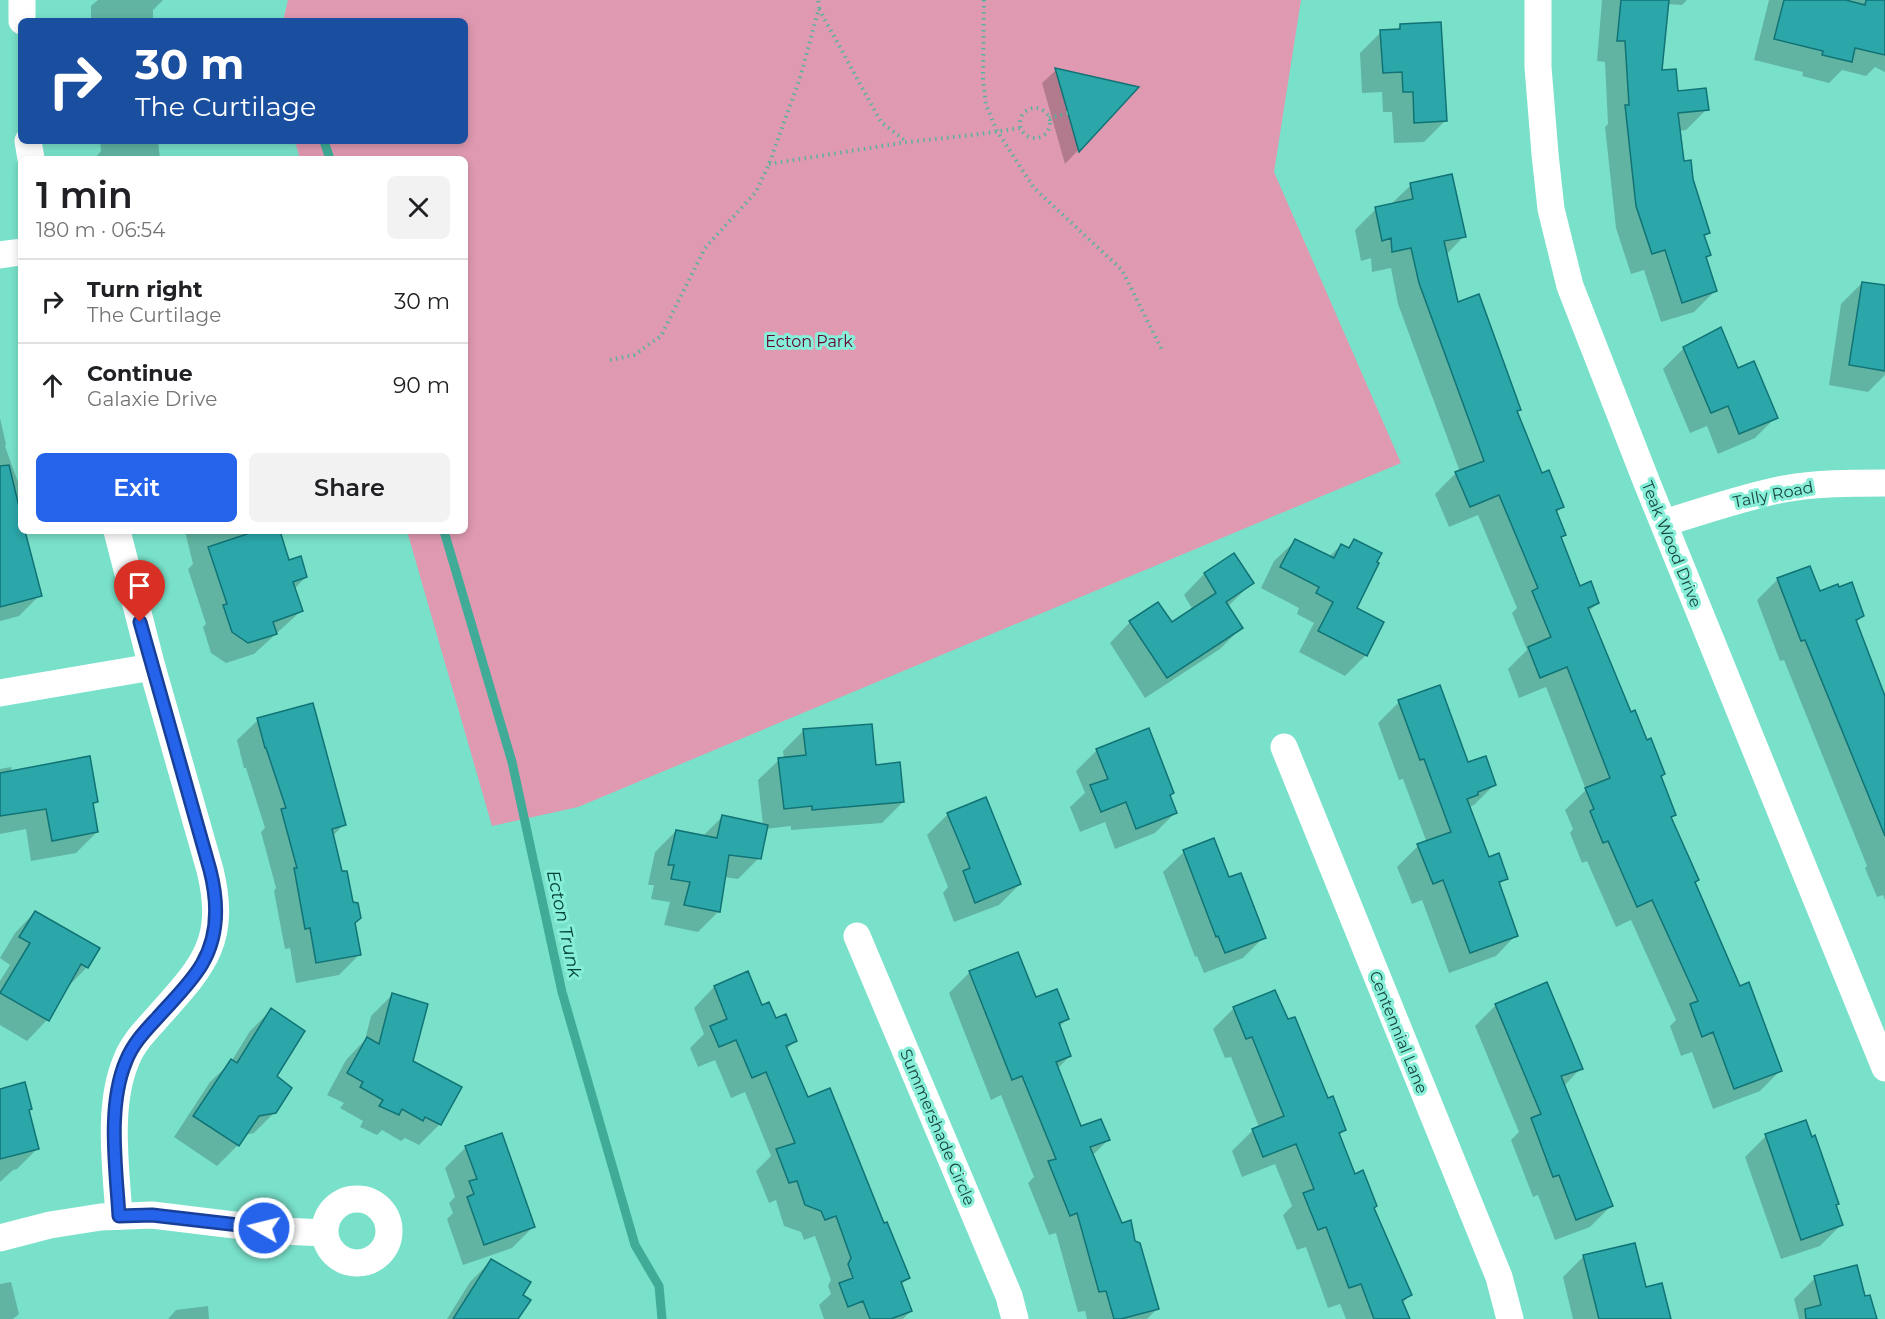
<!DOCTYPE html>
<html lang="en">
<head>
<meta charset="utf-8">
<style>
	body { margin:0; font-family:Montserrat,sans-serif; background:#f2f2f2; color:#202124; height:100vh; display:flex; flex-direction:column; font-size:22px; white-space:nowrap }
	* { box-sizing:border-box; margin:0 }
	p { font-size:20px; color:#757577 }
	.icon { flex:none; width:33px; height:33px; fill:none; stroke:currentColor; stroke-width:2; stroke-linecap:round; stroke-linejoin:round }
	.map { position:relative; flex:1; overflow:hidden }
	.panel { position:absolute; left:18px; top:156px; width:450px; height:378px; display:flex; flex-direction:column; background:#fff; border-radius:9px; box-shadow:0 3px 9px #0003 }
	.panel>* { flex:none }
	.guide { position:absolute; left:18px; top:18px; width:450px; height:126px; border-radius:9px; box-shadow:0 3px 9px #0003; background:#1a4fa0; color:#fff; overflow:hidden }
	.pin { position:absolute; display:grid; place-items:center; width:51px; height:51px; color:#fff; margin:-62px -26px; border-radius:50% 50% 50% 0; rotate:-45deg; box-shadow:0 0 6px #0007 }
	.pin .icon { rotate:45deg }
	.me { position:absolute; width:66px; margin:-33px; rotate:278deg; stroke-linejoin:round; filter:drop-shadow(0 0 4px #0008) }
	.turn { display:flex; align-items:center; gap:21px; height:126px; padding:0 18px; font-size:27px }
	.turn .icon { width:78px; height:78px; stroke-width:2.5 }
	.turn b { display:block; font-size:42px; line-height:51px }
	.round { display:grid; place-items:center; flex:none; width:63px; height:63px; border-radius:9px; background:#f2f2f2 }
	.headline { display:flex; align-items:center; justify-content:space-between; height:102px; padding:0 18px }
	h1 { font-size:36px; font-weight:600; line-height:45px }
	.button { display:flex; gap:12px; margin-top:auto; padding:12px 18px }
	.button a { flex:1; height:69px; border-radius:9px; background:#2563eb; color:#fff; font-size:24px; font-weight:600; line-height:69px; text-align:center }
	.button a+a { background:#f2f2f2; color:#202124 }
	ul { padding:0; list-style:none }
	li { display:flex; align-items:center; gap:18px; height:84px; padding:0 18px; border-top:2px solid #e0e0e0 }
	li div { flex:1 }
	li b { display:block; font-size:22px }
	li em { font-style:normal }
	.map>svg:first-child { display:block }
	.green { fill:#df99b1 }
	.shadow { fill:#0003 }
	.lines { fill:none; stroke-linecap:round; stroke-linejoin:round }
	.stream { stroke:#40ac97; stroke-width:9 }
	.building { fill:#2ba7aa; stroke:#117375; stroke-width:1.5 }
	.path { stroke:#5bb19f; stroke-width:4; stroke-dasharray:1.5 4.5; stroke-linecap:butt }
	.street { stroke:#fff; stroke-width:27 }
	.route-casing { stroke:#184099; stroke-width:15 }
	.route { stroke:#2563eb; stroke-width:10 }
	.labels { text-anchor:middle; stroke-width:6; stroke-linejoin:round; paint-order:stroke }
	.park-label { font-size:16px; fill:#620534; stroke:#87eed7 }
	.street-label { font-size:16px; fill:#18453c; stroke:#87eed7 }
	.water-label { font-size:18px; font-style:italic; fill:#004237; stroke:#87eed7 }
</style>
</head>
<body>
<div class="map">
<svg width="1885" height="1319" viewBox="0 0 1885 1319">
	<rect width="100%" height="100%" fill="#79e1ca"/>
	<!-- green -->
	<polygon class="green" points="288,0 1301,0 1274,172 1401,463 578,807 492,826 407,531 465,531 465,159 300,159 295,141 465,141 465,21 283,21"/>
	<!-- shadow -->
	<g class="shadow">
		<polygon points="98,0 163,0 153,10 153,21 91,21 91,6"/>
		<polygon points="1602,0 1687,0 1682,5 1667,4 1661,71 1677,92 1707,109 1686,130 1679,131 1682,163 1692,180 1709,232 1704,237 1709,255 1705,259 1715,291 1694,312 1661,322 1644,270 1631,274 1616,228 1605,127 1608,124 1605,62 1597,61"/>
		<polygon points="1769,0 1867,0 1885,4 1885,72 1875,67 1866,76 1842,70 1829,83 1802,76 1803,72 1754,60"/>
		<polygon points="1401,25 1445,121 1424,142 1394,143 1392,112 1383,112 1382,92 1362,93 1360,53 1381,32 1395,31"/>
		<polygon points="1056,70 1137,88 1065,164 1042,83"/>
		<polygon points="100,141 158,141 160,159 96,159 96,157 101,151"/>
		<polygon points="1411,185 1464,236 1446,255 1456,304 1519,409 1516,412 1542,475 1562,507 1556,513 1564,535 1560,539 1579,588 1598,603 1588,612 1630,714 1663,774 1660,777 1675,814 1670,819 1697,880 1694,884 1739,988 1781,1070 1760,1091 1713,1109 1692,1052 1681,1056 1670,1026 1676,1020 1631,920 1616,927 1587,861 1582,863 1570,833 1573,829 1565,810 1586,790 1546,687 1519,698 1508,669 1527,650 1512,613 1517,608 1478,515 1449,527 1435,494 1456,473 1460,472 1398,304 1391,268 1372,272 1371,258 1361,261 1355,230 1376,209 1389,206"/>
		<polygon points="1862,283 1885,287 1885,375 1868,392 1829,385 1841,304"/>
		<polygon points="1684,348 1738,370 1776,417 1755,438 1718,454 1707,426 1690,433 1663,369"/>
		<polygon points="0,418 6,444 5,446 21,491 21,531 23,531 40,595 19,616 0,621"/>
		<polygon points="185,531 279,531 288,562 306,577 294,589 301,611 254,654 226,663 211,653 203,627 206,624 188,569 193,564"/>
		<polygon points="1355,540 1355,609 1366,655 1345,676 1299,652 1314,623 1297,614 1299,608 1261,588 1274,561 1295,541 1329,557 1341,545 1347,548"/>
		<polygon points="1234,555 1252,583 1227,607 1241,628 1220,649 1145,698 1110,643 1130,622 1171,624 1193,610 1184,595 1204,574"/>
		<polygon points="1778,579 1819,593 1863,616 1855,623 1885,700 1885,900 1883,895 1877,897 1865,868 1867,866 1784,660 1780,661 1757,600"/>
		<polygon points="1399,702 1468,764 1495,784 1474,805 1469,807 1488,859 1506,878 1498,886 1516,935 1496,956 1449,973 1422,900 1412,904 1397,867 1418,846 1427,843 1403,779 1399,780 1378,723"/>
		<polygon points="258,720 344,824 332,837 360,954 339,975 296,983 290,948 285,949 274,891 276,888 261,832 265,828 246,768 244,768 237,740"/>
		<polygon points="804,730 875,766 903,802 882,823 791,830 791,826 765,829 759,858 738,879 724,877 719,911 698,932 664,925 670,902 651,899 654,885 648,885 655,852 676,831 703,836 722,817 763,825 758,780 779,760 784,759 783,751"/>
		<polygon points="1097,750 1173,792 1169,796 1176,812 1155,833 1115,849 1105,822 1080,832 1070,807 1085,793 1076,771"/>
		<polygon points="11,767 12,772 97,802 92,806 97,832 76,853 31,861 26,829 0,834 0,769"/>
		<polygon points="948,814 1020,884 999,905 954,922 943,893 948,887 927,835"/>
		<polygon points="1184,852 1228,879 1264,937 1243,958 1204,973 1197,956 1195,957 1163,872"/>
		<polygon points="35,912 87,967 66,989 47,1020 27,1041 0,1025 0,981 10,965 0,958 15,933"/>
		<polygon points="970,972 1036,999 1067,1019 1059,1027 1070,1056 1057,1069 1080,1128 1108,1140 1092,1156 1121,1225 1134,1242 1158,1308 1147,1319 1087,1319 1085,1311 1078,1312 1056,1233 1049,1235 1028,1183 1034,1177 1001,1095 991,1100 949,993"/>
		<polygon points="748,973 762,1007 795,1041 786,1050 807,1099 883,1225 908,1278 900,1286 911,1311 903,1319 824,1319 819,1305 831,1294 828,1286 831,1280 815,1236 804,1240 801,1232 784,1226 776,1200 769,1203 756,1171 771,1156 745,1092 731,1098 715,1060 698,1067 690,1048 704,1034 694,1008 714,987"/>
		<polygon points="392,995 411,1061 440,1124 419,1145 405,1138 401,1141 382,1130 377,1135 360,1127 363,1121 340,1108 344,1103 327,1095 346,1060 365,1040 371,1016"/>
		<polygon points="1496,1005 1581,1068 1564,1086 1611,1206 1590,1227 1555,1240 1538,1195 1533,1197 1511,1140 1519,1132 1475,1026"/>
		<polygon points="1234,1008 1327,1100 1344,1130 1338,1136 1354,1176 1373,1209 1410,1295 1402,1304 1408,1319 1346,1319 1340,1304 1328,1308 1306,1247 1297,1250 1283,1215 1292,1206 1275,1164 1242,1177 1232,1151 1253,1130 1259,1127 1231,1057 1225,1058 1213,1029"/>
		<polygon points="271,1010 275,1112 254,1133 245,1135 238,1145 217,1166 174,1137 210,1082 231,1062 250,1031"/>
		<polygon points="0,1091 28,1111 38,1148 17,1169 13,1170 0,1182"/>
		<polygon points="1766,1136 1835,1206 1841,1225 1820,1246 1781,1259 1745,1157"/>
		<polygon points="466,1147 533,1227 512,1248 463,1265 447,1219 453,1213 449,1203 455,1197 445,1168"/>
		<polygon points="1584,1256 1645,1289 1669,1319 1573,1319 1563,1277"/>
		<polygon points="491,1261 503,1319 447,1319 470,1282"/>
		<polygon points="1815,1278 1864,1297 1875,1319 1799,1319 1794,1299"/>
		<polygon points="11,1282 19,1314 13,1319 0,1319 0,1284"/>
		<polygon points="208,1306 209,1319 168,1319 176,1310"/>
	</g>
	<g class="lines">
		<!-- stream -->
		<g class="stream">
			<polyline points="324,141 330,159"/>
			<polyline points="444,531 512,762 562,992 635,1245 659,1286 662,1319"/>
		</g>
	</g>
	<!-- building -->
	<g class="building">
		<polygon points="1621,0 1669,0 1662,70 1676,69 1678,91 1706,88 1709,110 1678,113 1684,161 1691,160 1693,179 1710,233 1704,235 1711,255 1706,257 1717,291 1682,303 1665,250 1652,254 1636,206 1625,105 1629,105 1625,41 1617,41"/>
		<polygon points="1784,0 1846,0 1865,5 1866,0 1885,0 1885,55 1855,48 1852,62 1822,55 1823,51 1774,39"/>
		<polygon points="1441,22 1447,121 1414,123 1413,92 1403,92 1402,72 1383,73 1380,30 1400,29 1400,24"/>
		<polygon points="1055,68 1139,87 1079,152 1068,113"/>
		<polygon points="1452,174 1466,237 1444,241 1458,302 1479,294 1521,410 1517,411 1542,473 1549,470 1564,507 1556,510 1566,535 1561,537 1580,586 1591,581 1599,603 1588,608 1631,712 1635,710 1647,740 1651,738 1665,774 1661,776 1676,815 1671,817 1699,880 1695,882 1740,986 1749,982 1782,1071 1734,1089 1713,1032 1702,1037 1690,1004 1698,1001 1652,900 1637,907 1608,841 1603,843 1590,811 1594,809 1585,788 1610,778 1567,667 1540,678 1528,647 1551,637 1532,591 1538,588 1499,495 1470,507 1455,472 1484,461 1419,283 1411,248 1392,252 1391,238 1382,241 1375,207 1413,199 1410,183"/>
		<polygon points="1862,282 1885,285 1885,371 1849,365"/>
		<polygon points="1721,327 1738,368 1754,361 1778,418 1739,434 1728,406 1711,413 1683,347"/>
		<polygon points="9,465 21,515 21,531 25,531 42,596 0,607 0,466"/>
		<polygon points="256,531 280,531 289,560 301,556 307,577 293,582 303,611 273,622 277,634 248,643 232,632 223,605 227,604 208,547"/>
		<polygon points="1295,539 1334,558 1341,544 1349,548 1354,539 1382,553 1377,562 1379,563 1357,608 1384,622 1367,656 1318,631 1333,602 1316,593 1319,587 1280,567"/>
		<polygon points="1234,553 1254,583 1226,602 1243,628 1167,678 1129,621 1158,602 1172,622 1216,593 1204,573"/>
		<polygon points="1810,566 1820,591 1838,584 1839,587 1852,582 1864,616 1856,620 1885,696 1885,836 1805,640 1801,641 1777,578"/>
		<polygon points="1440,685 1468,762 1486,756 1496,785 1478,792 1478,795 1467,799 1489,857 1499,853 1508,879 1499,882 1518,936 1470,953 1443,880 1433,884 1417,844 1451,832 1424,759 1420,760 1398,700"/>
		<polygon points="313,703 346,825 332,829 342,871 347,871 353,902 358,903 361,918 355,923 361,955 316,963 310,928 305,929 294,868 297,868 281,809 286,808 266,748 265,748 257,718"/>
		<polygon points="872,724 876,765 900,762 904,802 812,810 812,806 784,809 778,758 806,755 803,729"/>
		<polygon points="1149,728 1174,793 1170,795 1177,813 1136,829 1126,802 1101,812 1090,785 1108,779 1096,749"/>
		<polygon points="90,756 98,802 93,803 98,832 52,841 46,809 0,816 0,773"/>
		<polygon points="986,797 1021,884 975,903 963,871 970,868 947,813"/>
		<polygon points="722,815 768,825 761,859 729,855 720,912 684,905 690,882 671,879 674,865 668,865 676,830 717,838"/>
		<polygon points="1214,838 1229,877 1241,873 1266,938 1225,953 1218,936 1216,937 1183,850"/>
		<polygon points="35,911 100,948 88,968 81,964 49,1021 0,993 30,943 19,937"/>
		<polygon points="1018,952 1036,997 1057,989 1069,1019 1059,1023 1071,1056 1056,1062 1081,1126 1101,1119 1110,1140 1090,1147 1122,1223 1131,1220 1135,1241 1140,1243 1159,1309 1121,1319 1114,1319 1106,1291 1099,1292 1077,1213 1070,1216 1048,1161 1056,1159 1022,1076 1012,1080 982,1004 969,971"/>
		<polygon points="748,971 762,1005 769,1002 776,1018 786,1014 797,1041 786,1046 808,1097 830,1088 884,1223 887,1222 910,1278 901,1282 912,1311 891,1319 870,1319 863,1301 848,1307 839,1283 853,1278 848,1264 851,1258 836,1216 825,1220 821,1211 805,1205 797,1181 789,1183 776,1149 795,1143 766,1072 752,1078 736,1040 719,1047 710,1026 727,1019 714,986"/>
		<polygon points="1547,982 1583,1069 1561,1076 1613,1206 1576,1220 1559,1175 1553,1177 1531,1118 1541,1114 1495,1004"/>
		<polygon points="1275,990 1288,1019 1295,1017 1328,1098 1333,1096 1346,1130 1339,1133 1355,1174 1363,1170 1377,1206 1374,1208 1412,1295 1402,1300 1410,1319 1374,1319 1361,1284 1349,1288 1326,1227 1318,1230 1303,1193 1314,1189 1296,1144 1263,1157 1252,1129 1284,1116 1252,1037 1246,1039 1233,1007"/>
		<polygon points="392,993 428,1004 413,1061 462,1087 441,1125 425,1117 423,1121 402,1109 399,1115 379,1106 383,1100 360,1087 363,1082 347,1073 367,1037 379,1044"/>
		<polygon points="271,1008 305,1031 277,1076 292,1088 276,1113 259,1116 239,1146 193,1116 231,1059 237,1063"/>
		<polygon points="25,1082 32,1109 29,1110 39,1149 0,1159 0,1089"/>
		<polygon points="1806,1120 1812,1137 1815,1135 1839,1204 1836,1205 1843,1225 1801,1240 1765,1134"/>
		<polygon points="502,1133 535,1227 484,1245 467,1197 474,1194 469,1181 477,1179 465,1146"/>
		<polygon points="1635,1243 1646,1287 1662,1283 1671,1319 1599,1319 1583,1255"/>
		<polygon points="491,1259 531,1282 523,1295 531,1300 518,1319 453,1319"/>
		<polygon points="1857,1265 1865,1296 1870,1295 1877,1319 1806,1319 1805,1309 1821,1305 1814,1276"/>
	</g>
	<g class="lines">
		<!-- path -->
		<g class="path">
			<polyline points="984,0 983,78 986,105 997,131 1034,188 1122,270 1162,350"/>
			<polyline points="819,9 881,122 907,142"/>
			<circle cx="1035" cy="123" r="15"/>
			<polyline points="1049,118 1068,113"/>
			<polyline points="769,164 907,142 973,135 1021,128"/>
			<polyline points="610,360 634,355 661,336 705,248 756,192 769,164 800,78 819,8 818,0"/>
		</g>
		<!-- street -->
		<g class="street">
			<polyline points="1538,0 1538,67 1545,154 1551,209 1570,286 1647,483 1885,1068"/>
			<polyline points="22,21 22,0"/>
			<polyline points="28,141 31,159"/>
			<polyline points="0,255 21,252"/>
			<path d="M1664 523C1704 511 1743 497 1784 489 1817 483 1851 483 1885 483"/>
			<path d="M117 531 152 667 210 870C228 944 201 968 155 1020 143 1033 132 1045 126 1061 107 1106 116 1167 119 1216"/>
			<polyline points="0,693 152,667"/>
			<polyline points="1284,747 1499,1277 1510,1319"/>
			<polyline points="857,936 1009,1296 1015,1319"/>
			<circle cx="357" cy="1231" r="32"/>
			<polyline points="0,1238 50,1225 101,1217 152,1215 283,1231 324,1233"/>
		</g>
	</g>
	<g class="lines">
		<defs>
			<path id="route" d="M140 622 210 870C218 901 219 935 202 964 191 983 173 1000 158 1017 146 1030 133 1043 126 1061 107 1106 116 1167 119 1216L152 1215 264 1228"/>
		</defs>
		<!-- route casing -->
		<use href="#route" class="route-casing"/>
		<!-- route -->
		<use href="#route" class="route"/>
	</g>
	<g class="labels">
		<!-- park labels -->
		<g class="park-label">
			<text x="809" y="347">Ecton Park</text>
		</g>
		<!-- street labels -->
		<g class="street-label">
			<text transform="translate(1773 494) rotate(-11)" y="6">Tally Road</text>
			<text transform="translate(1672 544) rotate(68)" y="6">Teak Wood Drive</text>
			<text transform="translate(1399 1032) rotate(68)" y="6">Centennial Lane</text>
			<text transform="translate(938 1127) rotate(67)" y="6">Summershade Circle</text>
		</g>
		<!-- water labels -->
		<g class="water-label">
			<text transform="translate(564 924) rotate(78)" y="6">Ecton Trunk</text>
		</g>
	</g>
</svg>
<div class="pin" style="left:140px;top:622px;background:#d93025"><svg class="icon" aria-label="arrive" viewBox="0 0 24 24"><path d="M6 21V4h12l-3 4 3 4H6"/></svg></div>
<svg class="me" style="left:264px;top:1228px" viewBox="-20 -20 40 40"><circle r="17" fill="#2563eb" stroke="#fff" stroke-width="3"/><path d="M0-11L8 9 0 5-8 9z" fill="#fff"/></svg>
<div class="guide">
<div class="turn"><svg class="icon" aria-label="right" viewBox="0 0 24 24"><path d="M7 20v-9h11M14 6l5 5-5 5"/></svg><div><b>30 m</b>The Curtilage</div></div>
</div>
<section class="panel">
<div class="headline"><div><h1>1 min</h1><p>180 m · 06:54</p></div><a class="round"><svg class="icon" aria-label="close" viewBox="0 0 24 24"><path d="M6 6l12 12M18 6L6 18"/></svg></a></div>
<ul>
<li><svg class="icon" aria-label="right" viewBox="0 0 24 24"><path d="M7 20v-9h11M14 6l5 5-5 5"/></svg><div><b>Turn right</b><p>The Curtilage</p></div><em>30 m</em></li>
<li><svg class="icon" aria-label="ahead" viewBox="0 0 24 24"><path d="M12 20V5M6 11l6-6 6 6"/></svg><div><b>Continue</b><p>Galaxie Drive</p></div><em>90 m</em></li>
</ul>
<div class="button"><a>Exit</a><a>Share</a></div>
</section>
</div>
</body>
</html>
